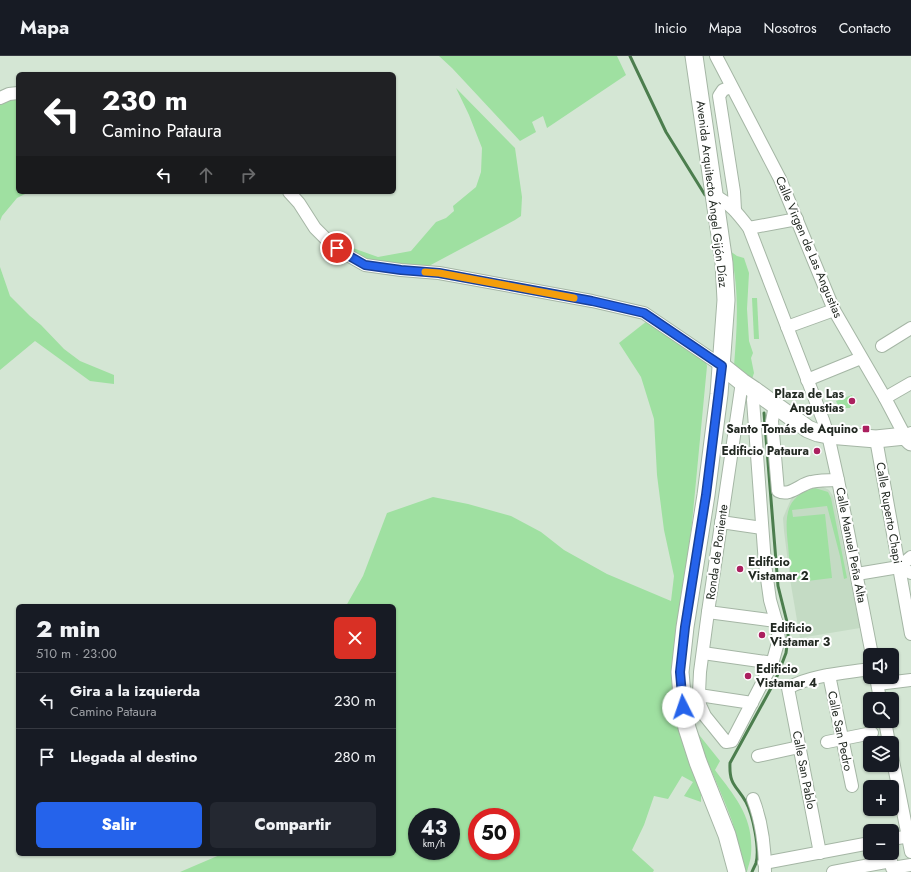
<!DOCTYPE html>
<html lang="es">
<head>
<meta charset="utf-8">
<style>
	body { margin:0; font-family:Jost,sans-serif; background:#242831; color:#f1f3f6; height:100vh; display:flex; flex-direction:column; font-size:15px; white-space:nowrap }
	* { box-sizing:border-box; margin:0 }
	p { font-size:13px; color:#9ea1a6 }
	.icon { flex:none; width:22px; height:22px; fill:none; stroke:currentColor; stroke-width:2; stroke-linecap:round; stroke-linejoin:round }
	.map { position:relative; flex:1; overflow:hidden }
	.side { position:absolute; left:16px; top:548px; width:380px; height:252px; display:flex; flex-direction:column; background:#171b24; border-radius:6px; box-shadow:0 1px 3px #0004 }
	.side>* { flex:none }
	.guide { position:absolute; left:16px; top:16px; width:380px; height:122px; border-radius:6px; box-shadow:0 1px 3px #0004; background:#202124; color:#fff; overflow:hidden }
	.tools { position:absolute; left:863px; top:592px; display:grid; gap:8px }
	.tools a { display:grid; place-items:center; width:36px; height:36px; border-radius:6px; background:#171b24; box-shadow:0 1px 3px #0004; font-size:20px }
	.speed { position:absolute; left:408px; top:752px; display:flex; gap:8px; font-size:20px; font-weight:700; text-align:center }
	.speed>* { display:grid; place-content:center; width:52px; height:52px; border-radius:50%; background:#171b24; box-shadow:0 1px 3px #0004; line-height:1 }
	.speed small { font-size:10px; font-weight:400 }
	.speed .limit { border:6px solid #d22; background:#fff; color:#111 }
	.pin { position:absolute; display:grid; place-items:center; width:34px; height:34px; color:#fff; margin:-17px; border:2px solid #fff; border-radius:50%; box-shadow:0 1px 4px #0007 }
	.me { position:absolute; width:44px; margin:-22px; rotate:356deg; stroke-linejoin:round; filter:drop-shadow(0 0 3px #0008) }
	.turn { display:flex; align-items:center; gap:14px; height:84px; padding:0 20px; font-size:18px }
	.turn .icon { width:52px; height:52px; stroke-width:2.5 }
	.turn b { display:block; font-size:28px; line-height:34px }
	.lanes { display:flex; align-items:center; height:38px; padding:0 20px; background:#0003; justify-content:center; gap:20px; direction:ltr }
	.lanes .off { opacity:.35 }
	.round { display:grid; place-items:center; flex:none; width:42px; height:42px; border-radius:6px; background:#242831 }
	.summary { display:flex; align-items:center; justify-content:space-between; height:68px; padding:0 20px }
	h1 { font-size:24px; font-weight:800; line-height:30px }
	.cta { display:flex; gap:8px; margin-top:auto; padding:8px 20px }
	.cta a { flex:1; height:46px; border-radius:6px; background:#2563eb; color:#fff; font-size:16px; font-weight:800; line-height:46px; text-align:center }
	.cta a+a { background:#242831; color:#f1f3f6 }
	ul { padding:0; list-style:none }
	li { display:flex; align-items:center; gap:12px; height:56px; padding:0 20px; border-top:1px solid #363941 }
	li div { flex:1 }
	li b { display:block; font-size:15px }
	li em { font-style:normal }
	header { display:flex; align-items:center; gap:24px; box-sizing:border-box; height:56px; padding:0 20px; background:#171b24; border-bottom:1px solid #363941 }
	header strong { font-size:19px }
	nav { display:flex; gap:22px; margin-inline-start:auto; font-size:14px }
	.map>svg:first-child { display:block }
	.built { fill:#c4dbc4 }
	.green { fill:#9fe0a1; fill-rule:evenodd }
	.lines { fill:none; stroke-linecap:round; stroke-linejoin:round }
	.stream { stroke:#4c7e4e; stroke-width:3 }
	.street-casing { stroke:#a5b6a5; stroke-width:14 }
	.secondary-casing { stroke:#a5b6a5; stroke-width:19 }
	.street { stroke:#fff; stroke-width:12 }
	.secondary { stroke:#fff; stroke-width:17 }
	.route-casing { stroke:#184099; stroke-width:10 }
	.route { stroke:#2563eb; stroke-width:7 }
	.slow { stroke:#f59e0b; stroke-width:7 }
	.poi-dot { fill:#ab205f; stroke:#fff; stroke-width:1.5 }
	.labels { text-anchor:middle; stroke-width:4; stroke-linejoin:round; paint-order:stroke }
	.street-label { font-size:12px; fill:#232a23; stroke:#fff }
	.poi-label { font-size:12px; font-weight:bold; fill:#232a23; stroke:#fff; text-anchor:end }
</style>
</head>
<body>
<header>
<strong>Mapa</strong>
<nav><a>Inicio</a><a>Mapa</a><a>Nosotros</a><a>Contacto</a></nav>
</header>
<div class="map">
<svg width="911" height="816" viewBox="0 0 911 816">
	<rect width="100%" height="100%" fill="#d4e6d4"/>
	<!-- built -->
	<polygon class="built" points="816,430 823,431 829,434 833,440 860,572 800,582 790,523 784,475 783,462 791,443 799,436"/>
	<!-- green -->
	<g class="green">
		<polygon points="439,0 617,0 626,19 547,72 543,60 532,66 536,76 520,85 452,12"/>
		<polygon points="456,32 515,92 522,141 521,160 515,164 427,211 369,205 333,185 378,201 411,195 436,166 446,162 454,155 453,150 476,131 481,116 482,92 469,59"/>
		<polygon points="18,41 18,136 29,136 17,142 2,160 0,165 0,48 6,44"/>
		<path d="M730 195 737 200 744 202 749 217 747 253 749 285 753 297 751 302 754 317 752 323 734 310C737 272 740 233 730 195Z"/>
		<polygon points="0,211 10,240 30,260 41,269 64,293 80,305 114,319 114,328 90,325 35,285 0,314"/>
		<polygon points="752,242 757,242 759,283 754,283"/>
		<path d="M647 265 705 304 707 310 692 467 674 599 672 638 683 683 701 737V746L684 740 693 726 682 720 668 743 654 740 644 769 632 794 654 814 653 816H180L222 798H394V550H346L363 520 387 457 433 441 468 448 511 460 541 476 564 494 607 518 671 545 674 520 664 474 657 419 654 363 641 321 619 287ZM417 761H451V795H417ZM477 761H511V795H477Z"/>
		<polygon points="852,339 854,344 850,352 839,352 836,345"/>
		<path d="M815 432 828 436 831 442 847 522 844 523 840 500 827 450 792 454 793 461 825 458 832 522 799 526V523L791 524C790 512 789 501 788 489 785 462 784 440 815 432Z"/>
		<path d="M696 675 720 705 715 714C735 741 754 761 751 798 751 804 748 810 747 816H744C741 799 737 781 732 765 721 734 706 706 696 675Z"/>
	</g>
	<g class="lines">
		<!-- stream -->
		<g class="stream">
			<polyline points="630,0 666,76 705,139"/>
			<path d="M752 816C753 813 755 810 756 807 760 793 753 759 746 746 736 729 729 729 730 707L776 623 786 597 788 581V570L778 530 764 357"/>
		</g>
		<defs>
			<g id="street">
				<polyline points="716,0 780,123 834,254 885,342 905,380 911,377"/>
				<polyline points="731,31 723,34 719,40 734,136 735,154"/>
				<polyline points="0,42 9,38 18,37"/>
				<polyline points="289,136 299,147 315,172 329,186 344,197 365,209 401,214 439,217 592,245 644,257 722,310"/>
				<path d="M715 140C730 147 739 159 749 172L823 364 828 379 838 424 872 599"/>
				<polyline points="749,172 797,163"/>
				<polyline points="787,271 834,254"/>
				<polyline points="882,290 911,272"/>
				<polyline points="807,324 861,302"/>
				<polyline points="742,326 708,556 700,616 699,637 700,649 705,660 726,686 732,685 772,608 779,583 776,565 770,544 765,508 753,344 754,334"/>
				<polyline points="885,342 911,327"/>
				<path d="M775 349 772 365 778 435C790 441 800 428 811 426 820 424 829 424 838 424"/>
				<polyline points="876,383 911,578"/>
				<polyline points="721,466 762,472"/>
				<polyline points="899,511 911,517"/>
				<polyline points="857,518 899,511 911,501"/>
				<polyline points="708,556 776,565"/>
				<polyline points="703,597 773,607"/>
				<polyline points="829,619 852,730"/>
				<polyline points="876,621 880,643"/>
				<polyline points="878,628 911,624"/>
				<polyline points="699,639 752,647"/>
				<polyline points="885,665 889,687"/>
				<polyline points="827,686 872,677"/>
				<polyline points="758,700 799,691"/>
				<polyline points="892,700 911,796"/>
				<path d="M753 743C762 766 765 791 765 816"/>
				<polyline points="892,783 911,780"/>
				<path d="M820 797 788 632C810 619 844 617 870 613"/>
				<polyline points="764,807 870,787"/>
				<polyline points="833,816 891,805 892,812 911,809"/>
			</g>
			<g id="secondary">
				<polyline points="694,0 724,207 726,244 719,338 706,439 685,571 680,616 683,651 687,672 698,706 727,779 737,816"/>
				<polyline points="722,310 742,326 754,334 808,373 818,377 828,379 876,383 905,380 911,386"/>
			</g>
		</defs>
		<!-- street casing -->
		<use href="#street" class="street-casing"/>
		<!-- secondary casing -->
		<use href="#secondary" class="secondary-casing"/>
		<!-- street -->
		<use href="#street" class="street"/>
		<!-- secondary -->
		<use href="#secondary" class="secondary"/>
	</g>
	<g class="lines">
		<defs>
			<polyline id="route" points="337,192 344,197 365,209 401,214 439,217 592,245 644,257 722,310 706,439 685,571 680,616 683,651"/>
		</defs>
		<!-- route casing -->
		<use href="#route" class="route-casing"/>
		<!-- route -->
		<use href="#route" class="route"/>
		<!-- slow -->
		<polyline class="slow" points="425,216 439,217 574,242"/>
	</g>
	<!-- markers -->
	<g class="poi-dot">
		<circle cx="852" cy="345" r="4"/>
		<rect x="862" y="369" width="8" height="8" rx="2"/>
		<circle cx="817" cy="395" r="4"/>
		<circle cx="740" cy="513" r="4"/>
		<circle cx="762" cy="579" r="4"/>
		<circle cx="748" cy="620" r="4"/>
	</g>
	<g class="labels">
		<!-- street labels -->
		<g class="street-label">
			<text transform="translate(712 138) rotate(83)" y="4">Avenida Arquitecto Ángel Gijón Díaz</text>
			<text transform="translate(809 191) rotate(67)" y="4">Calle Virgen de Las Angustias</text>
			<text transform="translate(889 457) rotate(80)" y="4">Calle Ruperto Chapi</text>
			<text transform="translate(851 489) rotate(79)" y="4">Calle Manuel Peña Alta</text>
			<text transform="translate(717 496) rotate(-82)" y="4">Ronda de Poniente</text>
			<text transform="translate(840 675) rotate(78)" y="4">Calle San Pedro</text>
			<text transform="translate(804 714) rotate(79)" y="4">Calle San Pablo</text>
		</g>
		<!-- poi labels -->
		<g class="poi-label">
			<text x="844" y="342">Plaza de Las<tspan x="844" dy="14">Angustias</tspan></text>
			<text x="858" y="377">Santo Tomás de Aquino</text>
			<text x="809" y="399">Edificio Pataura</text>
			<text x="748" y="510" text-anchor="start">Edificio<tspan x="748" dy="14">Vistamar 2</tspan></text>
			<text x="770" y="576" text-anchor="start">Edificio<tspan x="770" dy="14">Vistamar 3</tspan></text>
			<text x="756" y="617" text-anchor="start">Edificio<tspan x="756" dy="14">Vistamar 4</tspan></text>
		</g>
	</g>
</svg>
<div class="tools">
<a><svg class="icon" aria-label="sound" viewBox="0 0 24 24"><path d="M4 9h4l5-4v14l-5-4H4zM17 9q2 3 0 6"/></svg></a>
<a><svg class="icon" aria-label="search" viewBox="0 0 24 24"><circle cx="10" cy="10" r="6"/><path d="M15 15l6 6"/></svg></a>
<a><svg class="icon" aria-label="layers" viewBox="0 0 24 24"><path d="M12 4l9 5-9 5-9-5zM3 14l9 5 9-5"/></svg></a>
<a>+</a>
<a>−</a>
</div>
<div class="speed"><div>43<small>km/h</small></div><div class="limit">50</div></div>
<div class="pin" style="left:337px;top:192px;background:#d93025"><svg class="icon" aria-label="arrive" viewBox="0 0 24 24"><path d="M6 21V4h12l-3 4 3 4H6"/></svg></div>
<svg class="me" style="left:683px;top:651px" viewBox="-20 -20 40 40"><circle r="19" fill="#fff"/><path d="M0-13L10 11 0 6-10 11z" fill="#2563eb"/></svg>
<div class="guide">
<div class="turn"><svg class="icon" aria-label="left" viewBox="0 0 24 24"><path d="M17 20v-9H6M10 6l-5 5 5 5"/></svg><div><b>230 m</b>Camino Pataura</div></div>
<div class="lanes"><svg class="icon" aria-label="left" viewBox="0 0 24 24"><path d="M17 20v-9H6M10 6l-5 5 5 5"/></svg><svg class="icon off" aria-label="ahead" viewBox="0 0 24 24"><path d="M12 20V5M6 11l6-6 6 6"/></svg><svg class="icon off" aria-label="right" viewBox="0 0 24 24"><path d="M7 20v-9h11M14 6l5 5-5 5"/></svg></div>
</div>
<section class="side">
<div class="summary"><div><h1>2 min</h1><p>510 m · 23:00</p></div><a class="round" style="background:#d93025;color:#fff"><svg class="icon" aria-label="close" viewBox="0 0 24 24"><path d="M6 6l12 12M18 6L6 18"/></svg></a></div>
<ul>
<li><svg class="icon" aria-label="left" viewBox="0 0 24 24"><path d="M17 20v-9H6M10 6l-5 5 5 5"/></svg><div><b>Gira a la izquierda</b><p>Camino Pataura</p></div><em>230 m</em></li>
<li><svg class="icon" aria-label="arrive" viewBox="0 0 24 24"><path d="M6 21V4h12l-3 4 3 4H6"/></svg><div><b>Llegada al destino</b></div><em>280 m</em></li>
</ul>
<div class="cta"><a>Salir</a><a>Compartir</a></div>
</section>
</div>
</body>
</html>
